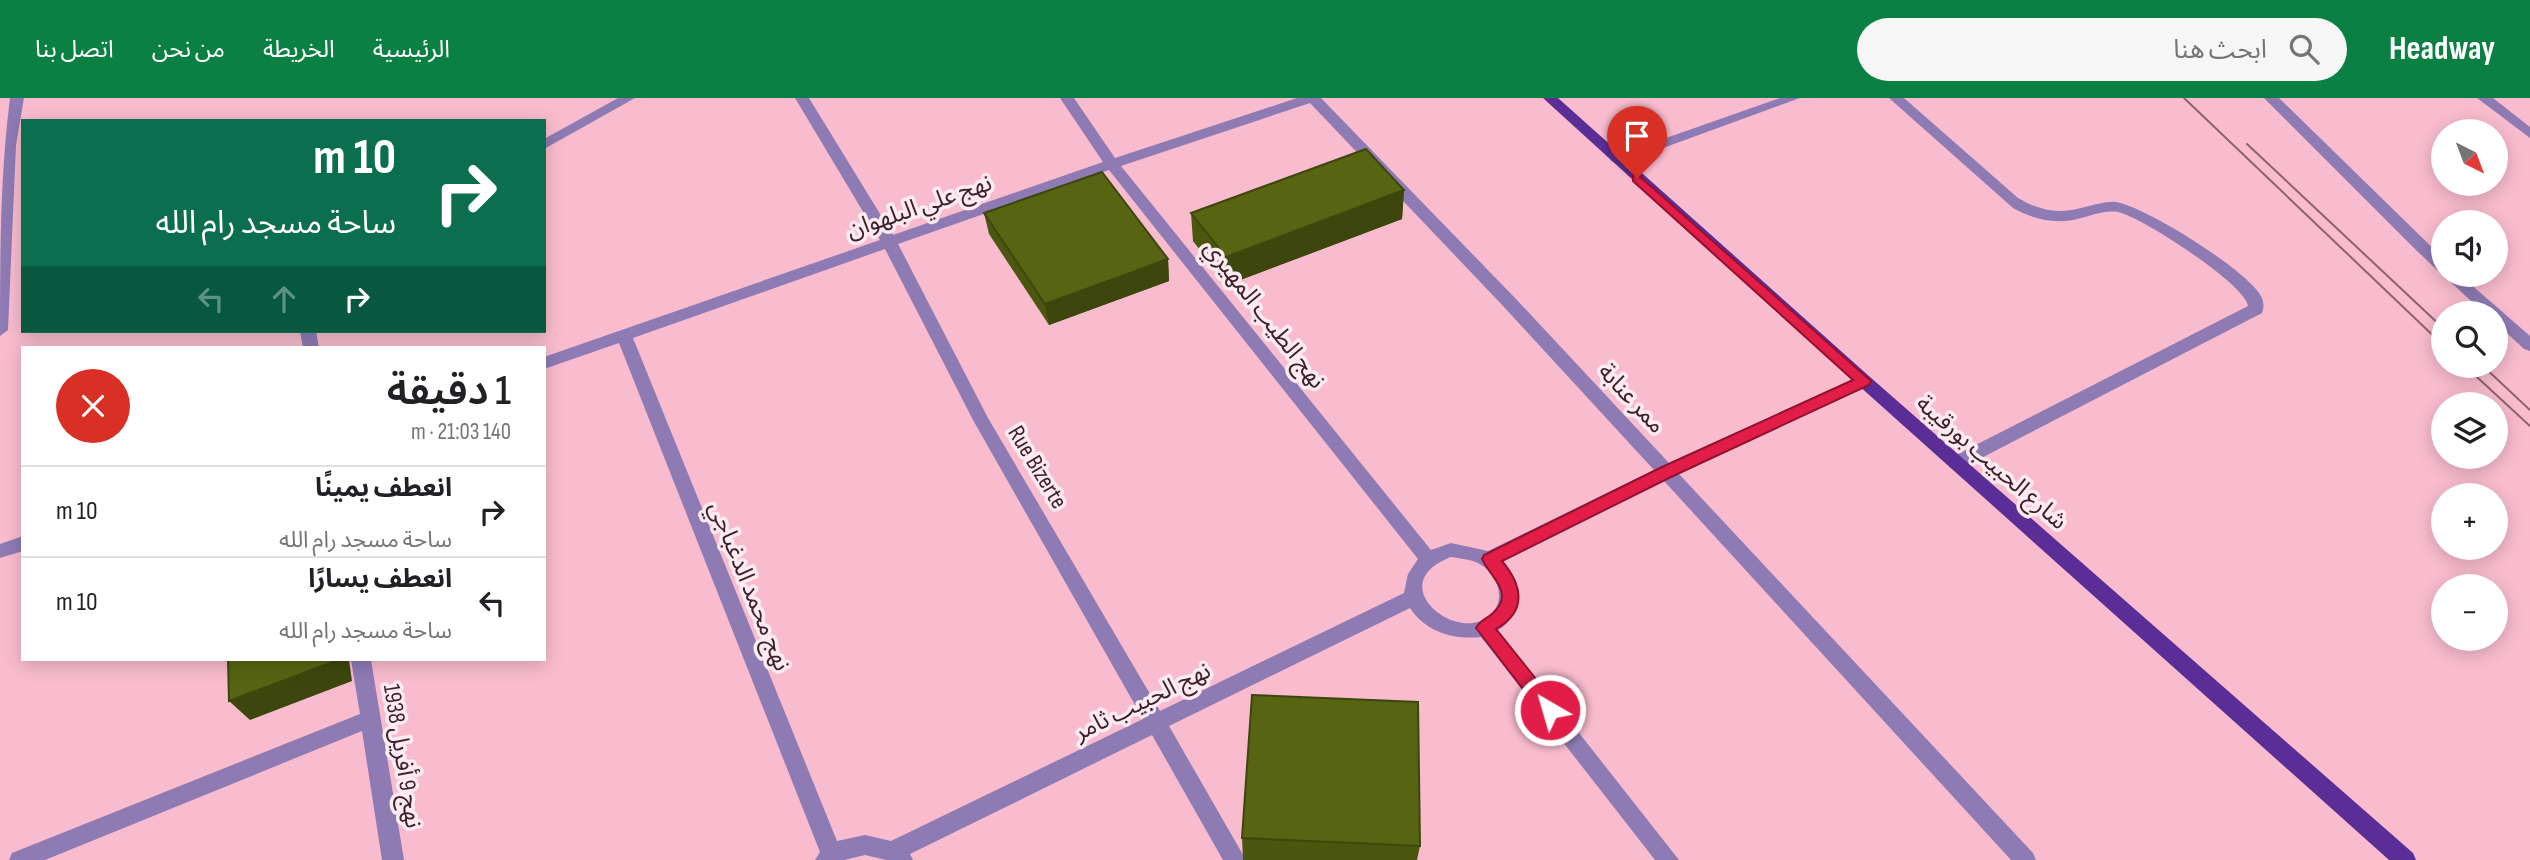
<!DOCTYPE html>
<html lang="ar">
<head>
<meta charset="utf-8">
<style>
	body { margin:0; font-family:"Sofia Sans Condensed","Noto Sans Arabic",sans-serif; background:#f6f6f6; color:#202124; direction:rtl; height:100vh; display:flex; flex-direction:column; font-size:26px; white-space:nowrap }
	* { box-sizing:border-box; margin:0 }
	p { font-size:23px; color:#757577 }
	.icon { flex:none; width:38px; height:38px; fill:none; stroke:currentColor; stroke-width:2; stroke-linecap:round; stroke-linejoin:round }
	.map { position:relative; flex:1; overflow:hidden; direction:ltr }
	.drawer { position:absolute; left:21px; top:248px; width:525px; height:315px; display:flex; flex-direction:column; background:#fff; border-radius:0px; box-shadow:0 4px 18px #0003; direction:rtl }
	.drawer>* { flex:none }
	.guide { position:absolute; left:21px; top:21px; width:525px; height:214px; border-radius:0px; box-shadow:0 4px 18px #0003; direction:rtl; background:#0b6e4f; color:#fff; overflow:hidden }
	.needle { width:46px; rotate:138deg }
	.controls { position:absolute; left:2431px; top:21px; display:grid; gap:14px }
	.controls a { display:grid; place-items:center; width:77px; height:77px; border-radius:50%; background:#fff; box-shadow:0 4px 18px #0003; font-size:35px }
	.pin { position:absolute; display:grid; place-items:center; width:60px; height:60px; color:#fff; margin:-72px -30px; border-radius:50% 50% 50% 0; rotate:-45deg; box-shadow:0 0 7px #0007 }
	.pin .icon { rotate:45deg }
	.me { position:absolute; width:77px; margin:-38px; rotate:322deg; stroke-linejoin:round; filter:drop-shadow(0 0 5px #0008) }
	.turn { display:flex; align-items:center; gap:24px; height:147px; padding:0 35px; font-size:32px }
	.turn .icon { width:91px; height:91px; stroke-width:2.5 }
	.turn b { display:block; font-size:49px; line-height:60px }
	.lanes { display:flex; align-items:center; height:66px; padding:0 35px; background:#0003; justify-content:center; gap:35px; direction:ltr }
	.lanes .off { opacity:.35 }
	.round { display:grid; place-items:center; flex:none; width:74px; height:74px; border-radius:37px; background:#f6f6f6 }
	.headline { display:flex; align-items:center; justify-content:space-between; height:119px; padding:0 35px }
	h1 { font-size:42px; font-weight:600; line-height:52px }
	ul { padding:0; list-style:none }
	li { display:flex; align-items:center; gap:21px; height:91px; padding:0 35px; border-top:2px solid #e0e0e0 }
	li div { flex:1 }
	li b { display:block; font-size:26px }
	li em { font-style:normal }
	header { display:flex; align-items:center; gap:42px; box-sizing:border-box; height:98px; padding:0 35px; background:#0b8043; color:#fff }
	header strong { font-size:33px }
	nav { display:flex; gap:38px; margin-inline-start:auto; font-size:24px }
	.search { width:490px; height:63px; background:#f6f6f6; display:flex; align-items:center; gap:18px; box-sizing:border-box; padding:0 24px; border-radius:38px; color:#757577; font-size:26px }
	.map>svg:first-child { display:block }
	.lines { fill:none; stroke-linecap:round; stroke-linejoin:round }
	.minor { fill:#8e7bb4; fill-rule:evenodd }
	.major { fill:#5b2d96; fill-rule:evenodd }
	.tram { stroke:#8c626e; stroke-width:2 }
	.wall { fill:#4b570f }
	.shaded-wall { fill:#3d470d }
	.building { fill:#576512; stroke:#3d470d; stroke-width:2 }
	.route { fill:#e11d48; stroke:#92132f; stroke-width:2 }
	.labels { text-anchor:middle; stroke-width:7; stroke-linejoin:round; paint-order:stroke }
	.street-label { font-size:24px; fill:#3c1f28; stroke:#fcebf0 }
</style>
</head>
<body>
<header>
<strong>Headway</strong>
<div class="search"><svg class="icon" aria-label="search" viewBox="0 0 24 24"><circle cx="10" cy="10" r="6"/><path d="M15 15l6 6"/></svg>ابحث هنا</div>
<nav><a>الرئيسية</a><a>الخريطة</a><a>من نحن</a><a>اتصل بنا</a></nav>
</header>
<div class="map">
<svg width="2530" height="762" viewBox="0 0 2530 762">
	<rect width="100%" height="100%" fill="#f9bcce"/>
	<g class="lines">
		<!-- minor -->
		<g class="minor">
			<path d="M10 0H24L16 47 8 232 0 238C0 158 0 79 10 0Z"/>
			<polygon points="618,0 635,0 544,51 544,41"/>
			<path d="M795 0H809L893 137 1103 64 1060 0H1074L1115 60 1297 0H1321L1516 201 1669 365 1858 279H1870L1872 283 1870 287 1679 376 2033 755 2036 762H2011L1664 383 1503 463C1519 485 1525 516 1498 532L1679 762H1655L1481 539C1453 542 1426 534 1410 510L1169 628 1246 762H1223L1152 637 910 756 913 762H886L865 757 844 762H815L820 754 619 245 544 271V259L880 142ZM1310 5 1504 209 1654 372 1488 453 1451 445 1431 452 1121 68ZM1109 72 1418 461 1408 476 1404 495 1160 613 988 320 898 146ZM885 151 973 322 1143 621 891 743 865 737 837 743 633 240ZM1451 459C1458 460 1466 461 1473 463 1495 470 1510 501 1489 518 1457 546 1381 486 1451 459Z"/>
			<polygon points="1780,0 1800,0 1622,65 1617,66 1610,62 1612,59"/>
			<path d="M1889 0H1904L2018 100C2044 115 2061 116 2089 108 2098 106 2107 103 2116 104 2144 108 2251 174 2262 200 2264 205 2264 210 2262 215L1962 370H1950L1947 365 1950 360 2248 208C2246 187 2142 119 2118 114 2105 112 2093 117 2081 120 2056 127 2035 122 2013 110Z"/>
			<polygon points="2264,0 2279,0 2443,160 2443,174 2438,173 2416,152"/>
			<polygon points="2477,0 2493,0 2530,29 2530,40"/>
			<polygon points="2443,177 2460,177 2530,238 2530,253 2524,251 2496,225 2496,215 2484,215"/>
			<polygon points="300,233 316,233 319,250 303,250"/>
			<polygon points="23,438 23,453 0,460 0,446"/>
			<polygon points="351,562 371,562 404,762 382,762 362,633 45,762 9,762 12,755 360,616"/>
		</g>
		<!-- major -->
		<polygon class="major" points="1543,0 1558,0 1870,279 2413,755 2416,762 2389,762 1858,287"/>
		<!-- tram -->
		<g class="tram">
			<polyline points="2184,0 2443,247"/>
			<polyline points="2247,46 2443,230"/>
			<polyline points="2465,268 2530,328"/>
			<polyline points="2483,268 2530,312"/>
		</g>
	</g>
	<!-- wall -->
	<g class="wall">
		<polygon points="1404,92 1402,121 1227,187 1193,143 1191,115"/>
		<polygon points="984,115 1168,161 1169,183 1049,227 989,136"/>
		<polygon points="1242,740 1420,748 1417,762 1243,762"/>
	</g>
	<!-- shaded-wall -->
	<g class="shaded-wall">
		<polygon points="1404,92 1402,121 1227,187 1226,159"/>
		<polygon points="1168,161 1169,183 1049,227 1045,206"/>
		<polygon points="333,562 349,562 352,583 250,622 229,603"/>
	</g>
	<!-- building -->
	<g class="building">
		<polygon points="1366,51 1404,92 1226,159 1191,115"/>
		<polygon points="1102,74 1168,161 1045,206 984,115"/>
		<polygon points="228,562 333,562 333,564 229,603"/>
		<polygon points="1252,597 1418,604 1420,748 1242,740"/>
	</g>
	<!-- route -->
	<path class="route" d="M1637 76 1871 283 1869 287 1673 378 1502 463C1522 487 1528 513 1496 531L1556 606 1559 612 1556 617 1550 620 1543 617 1476 530C1480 522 1487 521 1493 515 1515 495 1491 480 1482 461L1484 457 1662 369 1853 282 1633 83V77Z"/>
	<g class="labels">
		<!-- street labels -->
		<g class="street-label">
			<text transform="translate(919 108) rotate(-19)" y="8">نهج علي البلهوان</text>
			<text transform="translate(1265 216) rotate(52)" y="8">نهج الطيب المهيري</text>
			<text transform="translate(1632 300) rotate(47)" y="8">ممر عنابة</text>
			<text transform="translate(1992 364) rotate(41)" y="8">شارع الحبيب بورقيبة</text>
			<text transform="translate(1038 369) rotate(59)" y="8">Rue Bizerte</text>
			<text transform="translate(750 488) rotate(68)" y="8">نهج محمد الدغباجي</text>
			<text transform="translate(1142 603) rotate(-26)" y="8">نهج الحبيب ثامر</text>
			<text transform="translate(403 658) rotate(81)" y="8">نهج 9 أفريل 1938</text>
		</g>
	</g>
</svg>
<div class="controls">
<a><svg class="needle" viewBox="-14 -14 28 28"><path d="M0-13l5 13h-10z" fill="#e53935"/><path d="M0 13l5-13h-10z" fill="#757577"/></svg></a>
<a><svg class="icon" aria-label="sound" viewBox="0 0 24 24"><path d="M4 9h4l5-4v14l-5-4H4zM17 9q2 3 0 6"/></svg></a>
<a><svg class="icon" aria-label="search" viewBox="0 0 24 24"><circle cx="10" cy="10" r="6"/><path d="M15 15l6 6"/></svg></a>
<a><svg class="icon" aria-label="layers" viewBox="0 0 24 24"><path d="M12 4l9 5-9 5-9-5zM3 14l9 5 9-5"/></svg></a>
<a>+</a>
<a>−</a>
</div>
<div class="pin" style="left:1637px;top:80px;background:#d93025"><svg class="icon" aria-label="arrive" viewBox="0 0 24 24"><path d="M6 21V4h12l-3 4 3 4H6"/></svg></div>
<svg class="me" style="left:1550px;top:612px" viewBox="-20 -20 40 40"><circle r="17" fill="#e11d48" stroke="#fff" stroke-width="3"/><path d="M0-11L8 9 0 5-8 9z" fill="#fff"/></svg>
<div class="guide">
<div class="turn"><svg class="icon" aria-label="right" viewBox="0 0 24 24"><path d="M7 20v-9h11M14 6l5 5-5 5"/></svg><div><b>10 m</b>ساحة مسجد رام الله</div></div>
<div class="lanes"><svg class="icon off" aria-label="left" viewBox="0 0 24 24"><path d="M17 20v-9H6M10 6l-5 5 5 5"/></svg><svg class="icon off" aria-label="ahead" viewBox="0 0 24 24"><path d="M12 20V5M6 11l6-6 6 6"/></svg><svg class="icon" aria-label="right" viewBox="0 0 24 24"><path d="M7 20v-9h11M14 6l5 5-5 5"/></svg></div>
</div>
<section class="drawer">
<div class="headline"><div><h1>1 دقيقة</h1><p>140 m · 21:03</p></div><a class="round" style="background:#d93025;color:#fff"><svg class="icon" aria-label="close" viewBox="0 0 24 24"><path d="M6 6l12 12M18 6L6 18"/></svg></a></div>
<ul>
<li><svg class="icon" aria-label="right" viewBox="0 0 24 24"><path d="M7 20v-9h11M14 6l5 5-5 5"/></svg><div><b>انعطف يمينًا</b><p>ساحة مسجد رام الله</p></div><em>10 m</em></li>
<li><svg class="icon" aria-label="left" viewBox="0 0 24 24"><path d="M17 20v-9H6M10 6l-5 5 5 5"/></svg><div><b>انعطف يسارًا</b><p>ساحة مسجد رام الله</p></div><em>10 m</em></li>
</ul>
</section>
</div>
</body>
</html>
